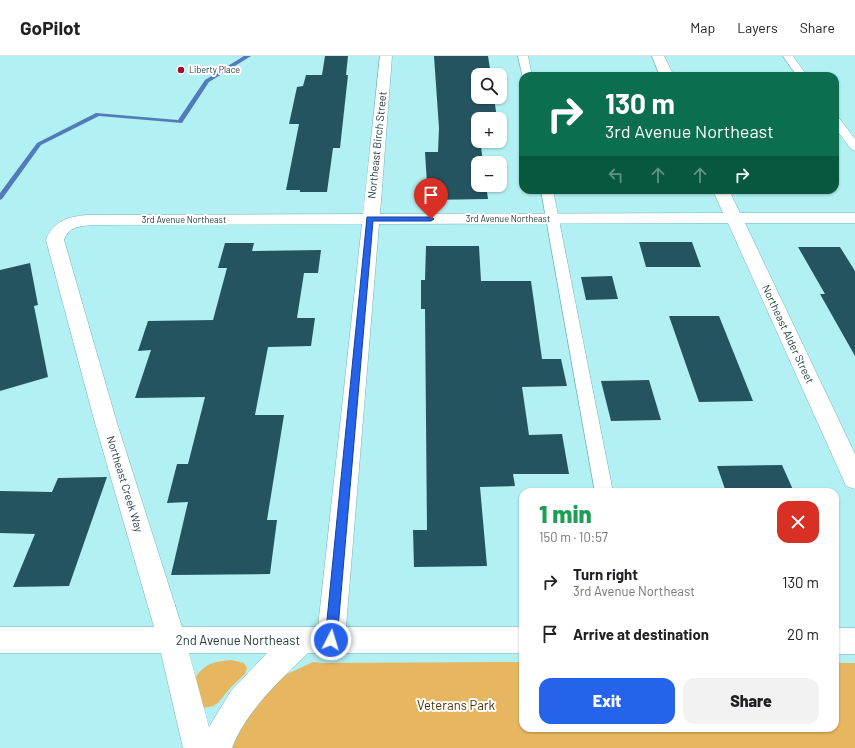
<!DOCTYPE html>
<html lang="en">
<head>
<meta charset="utf-8">
<style>
	body { margin:0; font-family:Barlow,sans-serif; background:#f2f2f2; color:#202124; height:100vh; display:flex; flex-direction:column; font-size:15px; white-space:nowrap }
	* { box-sizing:border-box; margin:0 }
	p { font-size:13px; color:#757577 }
	.icon { flex:none; width:22px; height:22px; fill:none; stroke:currentColor; stroke-width:2; stroke-linecap:round; stroke-linejoin:round }
	.map { position:relative; flex:1; overflow:hidden }
	.side { position:absolute; left:519px; top:432px; width:320px; height:244px; display:flex; flex-direction:column; background:#fff; border-radius:12px; box-shadow:0 1px 3px #0004 }
	.side>* { flex:none }
	.banner { position:absolute; left:519px; top:16px; width:320px; height:122px; border-radius:12px; box-shadow:0 1px 3px #0004; background:#0b6e4f; color:#fff; overflow:hidden }
	.tools { position:absolute; left:471px; top:12px; display:grid; gap:8px }
	.tools a { display:grid; place-items:center; width:36px; height:36px; border-radius:8px; background:#fff; box-shadow:0 1px 3px #0004; font-size:20px }
	.pin { position:absolute; display:grid; place-items:center; width:34px; height:34px; color:#fff; margin:-41px -17px; border-radius:50% 50% 50% 0; rotate:-45deg; box-shadow:0 0 4px #0007 }
	.pin .icon { rotate:45deg }
	.me { position:absolute; width:44px; margin:-22px; rotate:5deg; stroke-linejoin:round; filter:drop-shadow(0 0 3px #0008) }
	.turn { display:flex; align-items:center; gap:14px; height:84px; padding:0 20px; font-size:18px }
	.turn .icon { width:52px; height:52px; stroke-width:2.5 }
	.turn b { display:block; font-size:28px; line-height:34px }
	.lanes { display:flex; align-items:center; height:38px; padding:0 20px; background:#0003; justify-content:center; gap:20px; direction:ltr }
	.lanes .off { opacity:.35 }
	.round { display:grid; place-items:center; flex:none; width:42px; height:42px; border-radius:12px; background:#f2f2f2 }
	.summary { display:flex; align-items:center; justify-content:space-between; height:68px; padding:0 20px }
	h1 { font-size:24px; font-weight:800; line-height:30px; color:#1e9e55 }
	.primary-button { display:flex; gap:8px; margin-top:auto; padding:8px 20px }
	.primary-button a { flex:1; height:46px; border-radius:12px; background:#2563eb; color:#fff; font-size:16px; font-weight:800; line-height:46px; text-align:center }
	.primary-button a+a { background:#f2f2f2; color:#202124 }
	ul { padding:0; list-style:none }
	li { display:flex; align-items:center; gap:12px; height:52px; padding:0 20px }
	li div { flex:1 }
	li b { display:block; font-size:15px }
	li em { font-style:normal }
	header { display:flex; align-items:center; gap:24px; box-sizing:border-box; height:56px; padding:0 20px; background:#fff; border-bottom:1px solid #e0e0e0 }
	header strong { font-size:19px }
	nav { display:flex; gap:22px; margin-inline-start:auto; font-size:14px }
	.map>svg:first-child { display:block }
	.green { fill:#e7b661 }
	.lines { fill:none; stroke-linecap:round; stroke-linejoin:round }
	.stream { fill:#507db9; fill-rule:evenodd }
	.building { fill:#255461 }
	.service-casing { stroke:#77b4b6; stroke-width:1 }
	.minor-casing { stroke:#77b4b6; stroke-width:1 }
	.service { fill:#fff; fill-rule:evenodd }
	.minor { fill:#fff; fill-rule:evenodd }
	.route { fill:#2563eb; stroke:#184099 }
	.poi-dot { fill:#a5092d; stroke:#fff; stroke-width:1.5 }
	.labels { text-anchor:middle; stroke-width:4; stroke-linejoin:round; paint-order:stroke }
	.far-poi-label { font-size:9px; fill:#223c3d; stroke:#fff; text-anchor:start }
	.far-street-label { font-size:9px; fill:#223c3d; stroke:#fff }
	.street-label { font-size:11px; fill:#223c3d; stroke:#fff }
	.near-street-label { font-size:13px; fill:#223c3d; stroke:#fff }
	.near-park-label { font-size:13px; fill:#4b3405; stroke:#fff }
</style>
</head>
<body>
<header>
<strong>GoPilot</strong>
<nav><a>Map</a><a>Layers</a><a>Share</a></nav>
</header>
<div class="map">
<svg width="855" height="692" viewBox="0 0 855 692">
	<rect width="100%" height="100%" fill="#b2f0f3"/>
	<!-- green -->
	<g class="green">
		<path d="M231 604 244 607 247 612 245 618 231 631 218 647 213 650 204 652 193 624C205 608 211 606 231 604Z"/>
		<polygon points="313,606 322,607 523,606 523,672 835,672 835,607 855,607 855,692 231,692 238,668 283,620"/>
	</g>
	<g class="lines">
		<!-- stream -->
		<polygon class="stream" points="244,0 251,0 209,26 182,67 99,60 41,89 2,143 0,144 0,137 37,87 96,57 178,64 205,24"/>
	</g>
	<!-- building -->
	<g class="building">
		<polygon points="325,0 348,0 346,19 348,19 340,92 333,92 327,136 300,136 300,134 286,134 299,68 289,68 297,31 303,30 306,19 322,19"/>
		<polygon points="434,0 488,0 491,19 478,19 478,41 494,41 497,63 478,63 478,85 500,85 500,81 501,90 481,90 483,107 478,107 478,129 486,129 488,143 428,144 425,96 438,96 439,72"/>
		<polygon points="639,186 692,186 701,211 646,211"/>
		<polygon points="225,187 254,187 252,195 321,194 318,217 304,217 297,262 315,262 311,290 268,291 255,359 284,359 267,464 277,464 270,518 171,519 188,446 167,447 177,408 188,408 205,341 135,342 151,294 138,295 148,265 213,264 227,212 218,212"/>
		<polygon points="426,190 479,190 481,225 531,225 542,303 561,303 567,330 522,331 529,379 562,378 569,418 513,418 515,430 480,431 487,510 414,511 413,474 427,474 425,253 421,253 421,224 425,224"/>
		<polygon points="798,191 840,191 855,215 855,300 820,238 825,238"/>
		<polygon points="30,207 38,249 34,250 48,321 0,335 0,214"/>
		<polygon points="612,220 618,243 586,244 581,221"/>
		<polygon points="669,260 719,260 753,345 699,346"/>
		<polygon points="649,324 661,364 611,365 601,325"/>
		<polygon points="782,409 794,436 726,436 717,410"/>
		<polygon points="107,421 69,530 13,531 35,478 0,477 0,435 52,436 58,422"/>
	</g>
	<g class="lines">
		<defs>
			<g id="service">
				<polygon points="518,0 528,0 532,20 523,20 523,22"/>
				<polygon points="783,0 793,0 807,20 797,20"/>
				<polygon points="835,61 839,62 855,83 855,95 851,93 835,72"/>
				<polygon points="541,134 553,134 613,436 595,436"/>
			</g>
			<g id="minor">
				<path d="M380 0H392L380 158 723 157 713 134H729L740 157H855V167H745L855 398V433L846 430 843 423 728 167 379 168 346 571H523V597H308C279 625 247 654 232 692H183L161 597H0V571H154L95 367 46 184C53 165 68 161 86 159L363 158ZM362 168 318 571H182L117 367 64 184C68 171 80 170 92 169ZM189 597H267L231 635 209 671Z"/>
				<polygon points="652,0 664,0 674,20 660,20"/>
				<rect x="835" y="572" width="20" height="26"/>
			</g>
		</defs>
		<!-- service casing -->
		<use href="#service" class="service-casing"/>
		<!-- minor casing -->
		<use href="#minor" class="minor-casing"/>
		<!-- service -->
		<use href="#service" class="service"/>
		<!-- minor -->
		<use href="#minor" class="minor"/>
	</g>
	<!-- route -->
	<polygon class="route" points="367,161 431,161 434,163 431,165 373,165 337,584 335,588 331,589 327,588 325,584"/>
	<!-- markers -->
	<circle class="poi-dot" cx="181" cy="14" r="4"/>
	<g class="labels">
		<!-- far-poi labels -->
		<g class="far-poi-label">
			<text x="189" y="17">Liberty Place</text>
		</g>
		<!-- far-street labels -->
		<g class="far-street-label">
			<text x="508" y="166">3rd Avenue Northeast</text>
			<text x="184" y="167">3rd Avenue Northeast</text>
		</g>
		<!-- street labels -->
		<g class="street-label">
			<text transform="translate(377 89) rotate(-84)" y="4">Northeast Birch Street</text>
			<text transform="translate(788 278) rotate(65)" y="4">Northeast Alder Street</text>
			<text transform="translate(125 428) rotate(73)" y="4">Northeast Creek Way</text>
		</g>
		<!-- near-street labels -->
		<g class="near-street-label">
			<text x="238" y="589">2nd Avenue Northeast</text>
		</g>
		<!-- near-park labels -->
		<g class="near-park-label">
			<text x="456" y="654">Veterans Park</text>
		</g>
	</g>
</svg>
<div class="tools">
<a><svg class="icon" aria-label="search" viewBox="0 0 24 24"><circle cx="10" cy="10" r="6"/><path d="M15 15l6 6"/></svg></a>
<a>+</a>
<a>−</a>
</div>
<div class="pin" style="left:431px;top:163px;background:#d93025"><svg class="icon" aria-label="arrive" viewBox="0 0 24 24"><path d="M6 21V4h12l-3 4 3 4H6"/></svg></div>
<svg class="me" style="left:331px;top:584px" viewBox="-20 -20 40 40"><circle r="17" fill="#2563eb" stroke="#fff" stroke-width="3"/><path d="M0-11L8 9 0 5-8 9z" fill="#fff"/></svg>
<div class="banner">
<div class="turn"><svg class="icon" aria-label="right" viewBox="0 0 24 24"><path d="M7 20v-9h11M14 6l5 5-5 5"/></svg><div><b>130 m</b>3rd Avenue Northeast</div></div>
<div class="lanes"><svg class="icon off" aria-label="left" viewBox="0 0 24 24"><path d="M17 20v-9H6M10 6l-5 5 5 5"/></svg><svg class="icon off" aria-label="ahead" viewBox="0 0 24 24"><path d="M12 20V5M6 11l6-6 6 6"/></svg><svg class="icon off" aria-label="ahead" viewBox="0 0 24 24"><path d="M12 20V5M6 11l6-6 6 6"/></svg><svg class="icon" aria-label="right" viewBox="0 0 24 24"><path d="M7 20v-9h11M14 6l5 5-5 5"/></svg></div>
</div>
<section class="side">
<div class="summary"><div><h1>1 min</h1><p>150 m · 10:57</p></div><a class="round" style="background:#d93025;color:#fff"><svg class="icon" aria-label="close" viewBox="0 0 24 24"><path d="M6 6l12 12M18 6L6 18"/></svg></a></div>
<ul>
<li><svg class="icon" aria-label="right" viewBox="0 0 24 24"><path d="M7 20v-9h11M14 6l5 5-5 5"/></svg><div><b>Turn right</b><p>3rd Avenue Northeast</p></div><em>130 m</em></li>
<li><svg class="icon" aria-label="arrive" viewBox="0 0 24 24"><path d="M6 21V4h12l-3 4 3 4H6"/></svg><div><b>Arrive at destination</b></div><em>20 m</em></li>
</ul>
<div class="primary-button"><a>Exit</a><a>Share</a></div>
</section>
</div>
</body>
</html>
